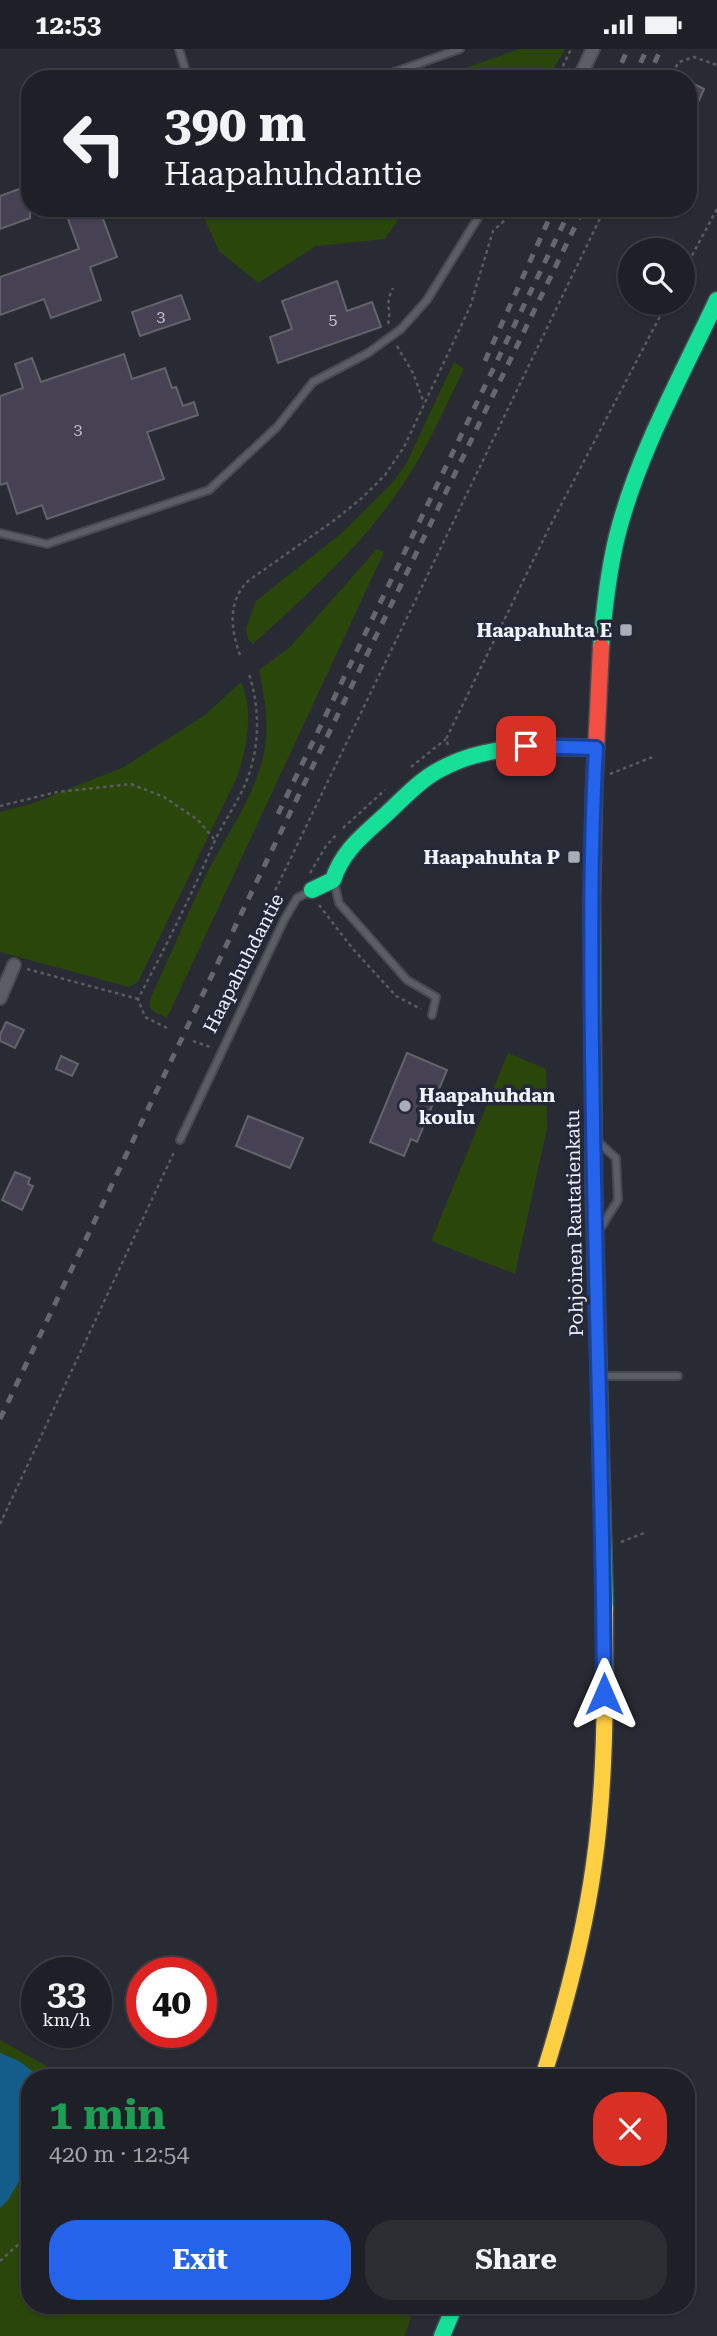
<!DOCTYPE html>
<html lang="en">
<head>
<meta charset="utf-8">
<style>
	body { margin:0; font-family:"Roboto Serif",serif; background:#2c2d33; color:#f1f3f6; height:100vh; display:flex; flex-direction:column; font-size:26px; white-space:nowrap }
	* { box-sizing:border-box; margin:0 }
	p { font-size:23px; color:#a1a3a7 }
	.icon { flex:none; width:38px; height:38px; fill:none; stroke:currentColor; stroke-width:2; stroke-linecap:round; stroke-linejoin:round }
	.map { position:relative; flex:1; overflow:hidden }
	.panel { position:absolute; left:21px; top:2020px; width:674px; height:245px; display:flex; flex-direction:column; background:#1f2027; border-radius:28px; box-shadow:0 2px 5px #0004,0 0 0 2px #3c3e44 }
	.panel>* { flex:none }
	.banner { position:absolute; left:21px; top:21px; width:676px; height:147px; border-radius:28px; box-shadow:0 2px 5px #0004,0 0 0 2px #3c3e44; background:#1f2027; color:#f1f3f6; overflow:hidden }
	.controls { position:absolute; left:618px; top:189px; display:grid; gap:14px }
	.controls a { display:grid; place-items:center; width:77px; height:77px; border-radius:50%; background:#1f2027; box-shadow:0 2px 5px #0004,0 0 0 2px #3c3e44; font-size:35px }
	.speed { position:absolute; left:21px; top:1908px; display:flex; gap:14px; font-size:35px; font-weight:700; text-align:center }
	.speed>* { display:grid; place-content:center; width:91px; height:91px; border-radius:50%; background:#1f2027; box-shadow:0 2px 5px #0004,0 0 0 2px #3c3e44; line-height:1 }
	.speed small { font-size:18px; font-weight:400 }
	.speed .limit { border:10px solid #d22; background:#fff; color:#111 }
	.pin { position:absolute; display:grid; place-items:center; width:60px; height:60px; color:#fff; margin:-30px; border-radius:14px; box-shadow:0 4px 10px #0006 }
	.me { position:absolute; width:77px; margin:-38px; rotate:0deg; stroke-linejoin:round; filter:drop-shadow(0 0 5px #0008) }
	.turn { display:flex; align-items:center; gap:24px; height:147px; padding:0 28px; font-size:32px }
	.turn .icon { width:91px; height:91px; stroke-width:2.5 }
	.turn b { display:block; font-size:49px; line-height:60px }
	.round { display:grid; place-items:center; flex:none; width:74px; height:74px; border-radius:28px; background:#2c2d33 }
	.headline { display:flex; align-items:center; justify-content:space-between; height:119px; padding:0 28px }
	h1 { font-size:42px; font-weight:700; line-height:52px; color:#1e9e55 }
	.cta { display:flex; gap:14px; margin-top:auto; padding:14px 28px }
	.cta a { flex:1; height:80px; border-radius:28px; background:#2563eb; color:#fff; font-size:28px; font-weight:700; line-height:80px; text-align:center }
	.cta a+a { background:#2c2d33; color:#f1f3f6 }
	.status { display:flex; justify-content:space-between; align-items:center; height:49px; padding:0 35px; background:#1f2027; direction:ltr }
	.status svg { height:19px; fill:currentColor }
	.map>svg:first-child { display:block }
	.green { fill:#2a460a }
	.water { fill:#145d8b }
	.building { fill:#474253; stroke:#63636a; stroke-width:2 }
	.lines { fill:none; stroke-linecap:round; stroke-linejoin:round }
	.lane-casing { stroke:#474950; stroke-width:10 }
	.street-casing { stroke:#474950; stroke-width:16 }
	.fast-casing { stroke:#474950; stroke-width:19 }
	.slow-casing { stroke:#474950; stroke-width:19 }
	.jam-casing { stroke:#474950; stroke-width:19 }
	.path { stroke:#595b61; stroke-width:2.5; stroke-dasharray:3.5 3.5; stroke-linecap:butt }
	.lane { stroke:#5b5d64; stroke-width:6 }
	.street { stroke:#5b5d64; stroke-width:12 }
	.fast { stroke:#16e098; stroke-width:16 }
	.slow { stroke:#ffcf43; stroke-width:16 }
	.jam { stroke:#f24e42; stroke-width:16 }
	.rail { stroke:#65676e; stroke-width:5; stroke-dasharray:9 9; stroke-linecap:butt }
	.route-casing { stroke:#184099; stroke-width:18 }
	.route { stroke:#2563eb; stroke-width:12 }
	.poi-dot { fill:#aaacb7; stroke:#252838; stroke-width:2.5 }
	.labels { text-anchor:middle; stroke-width:7; stroke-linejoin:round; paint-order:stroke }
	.number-label { font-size:16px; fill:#c6c6d3 }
	.poi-label { font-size:19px; font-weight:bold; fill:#f0f2fe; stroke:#252838; text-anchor:end }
	.street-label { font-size:19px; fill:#f0f2fe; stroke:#252838 }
</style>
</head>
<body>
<div class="status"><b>12:53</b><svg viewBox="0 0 49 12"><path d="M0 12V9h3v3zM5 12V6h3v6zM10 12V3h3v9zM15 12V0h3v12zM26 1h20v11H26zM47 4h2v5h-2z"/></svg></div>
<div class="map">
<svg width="717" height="2287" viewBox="0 0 717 2287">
	<rect width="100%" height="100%" fill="#292b34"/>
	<!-- green -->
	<g class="green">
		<polygon points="519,0 565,0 550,26 543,30 435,30"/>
		<polygon points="203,159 406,159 385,190 316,197 258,234 219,202 201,162"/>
		<path d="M454 313 464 320C445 358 428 398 404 434 363 496 308 545 253 595L248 590 246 579 256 552 343 483 389 437 405 417Z"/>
		<path d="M377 500 384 503 167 969 156 964 150 959V950C169 910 186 868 205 828 227 784 261 740 266 691 268 667 264 644 259 621L290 598Z"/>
		<path d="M241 633C254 664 247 698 237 728L138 933 129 938 0 903V763L31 755 124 718 205 666Z"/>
		<polygon points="508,1004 546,1020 547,1079 515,1225 431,1192"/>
		<polygon points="0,1991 66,2028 30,2028 30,2256 415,2256 405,2287 0,2287"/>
	</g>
	<!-- water -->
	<polygon class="water" points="0,2004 19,2012 40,2028 30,2028 30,2114 8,2151 0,2159"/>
	<!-- building -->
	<g class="building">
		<polygon points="688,32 704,40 688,76"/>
		<polygon points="30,136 30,169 0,180 0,147"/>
		<polygon points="64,159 99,159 117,208 90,218 101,251 51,269 44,250 0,266 0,228 79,200"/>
		<polygon points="337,232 347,262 372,253 381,278 278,314 270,288 292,280 282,252"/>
		<polygon points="181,246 190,270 140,287 132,263"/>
		<polygon points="124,305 132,330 165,319 172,339 176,338 183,357 194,353 198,366 147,383 164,430 47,470 42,456 17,465 7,434 0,436 0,347 23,339 15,315 32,309 41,333"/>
		<polygon points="6,973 24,981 15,999 0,992 0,986"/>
		<polygon points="407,1004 447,1021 417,1093 411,1090 404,1107 370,1093"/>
		<polygon points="61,1007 78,1015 72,1027 56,1020"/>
		<polygon points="248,1067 303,1089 290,1119 236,1097"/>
		<polygon points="15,1123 30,1129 28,1135 33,1137 22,1161 2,1151"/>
	</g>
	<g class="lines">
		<defs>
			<g id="lane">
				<polyline points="179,0 188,30"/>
				<polyline points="375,30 460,0"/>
				<polyline points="0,484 47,495 209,441 277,378 313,333 368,304 401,280 427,251 484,159"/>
				<polyline points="334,833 339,854 407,931 436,948 432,966"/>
				<polyline points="180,1091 284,871 297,849 311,842"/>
				<polyline points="597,1092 616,1109 618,1151 600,1180"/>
				<polyline points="600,1327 678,1327"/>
			</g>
			<g id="street">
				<polyline points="579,30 593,0"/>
				<polyline points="0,949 14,916"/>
			</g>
			<g id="fast">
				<path d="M601 598C604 561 608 524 617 487 638 404 681 328 717 251"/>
				<path d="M312 841 333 831C342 803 361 788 382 769 400 753 417 733 439 721 487 694 543 697 596 699"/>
				<polyline points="592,851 594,1146 605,1559"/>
				<polyline points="442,2287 455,2256"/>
			</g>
			<path id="slow" d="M543 2028C565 1958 584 1888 594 1815 606 1731 605 1644 605 1559"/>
			<polyline id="jam" points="592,851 594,742 601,598"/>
		</defs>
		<!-- lane casing -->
		<use href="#lane" class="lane-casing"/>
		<!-- street casing -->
		<use href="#street" class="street-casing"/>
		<!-- fast casing -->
		<use href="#fast" class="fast-casing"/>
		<!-- slow casing -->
		<use href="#slow" class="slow-casing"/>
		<!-- jam casing -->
		<use href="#jam" class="jam-casing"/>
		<!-- path -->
		<g class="path">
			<polyline points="557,30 571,0"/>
			<polyline points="668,30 679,13 694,8 717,16"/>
			<polyline points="682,225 717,160"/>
			<path d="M388 275C392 259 384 256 393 239"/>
			<polyline points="397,297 413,324 424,354"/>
			<path d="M240 606C231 581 227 553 248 532L336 470 362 449 385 426 404 398 470 258 493 182 518 159"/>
			<polyline points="448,696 446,690 550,477 667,254"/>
			<polyline points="411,718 446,690"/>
			<polyline points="610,725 655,707"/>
			<polyline points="0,757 57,743 131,735 164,748 198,771 214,790"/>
			<polyline points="343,779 385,741"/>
			<polyline points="310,824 326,797 338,784"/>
			<polyline points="319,856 353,900 396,947 421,960"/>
			<polyline points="257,879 605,159"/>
			<polyline points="27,920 138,950"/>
			<path d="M167 979 145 968 138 950C165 899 190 849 213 796 221 777 234 759 243 740 260 704 261 662 249 625"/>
			<polyline points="193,992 213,999"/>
			<polyline points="0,1475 175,1101"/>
			<polyline points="621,1493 644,1484"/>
			<polyline points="0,2212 30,2185"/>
		</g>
		<!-- lane -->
		<use href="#lane" class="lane"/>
		<!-- street -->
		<use href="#street" class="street"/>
		<!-- fast -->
		<use href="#fast" class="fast"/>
		<!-- slow -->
		<use href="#slow" class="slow"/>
		<!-- jam -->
		<use href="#jam" class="jam"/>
		<!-- rail -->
		<g class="rail">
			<polyline points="614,30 628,0"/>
			<polyline points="633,30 647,0"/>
			<polyline points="647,30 661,0"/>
			<polyline points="485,312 554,159"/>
			<polyline points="278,765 571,159"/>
			<polyline points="0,1370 256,834 584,159"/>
		</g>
	</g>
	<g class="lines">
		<defs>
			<path id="route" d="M526 697 596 699C590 799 591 900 592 1000 594 1215 603 1430 604 1645"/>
		</defs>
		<!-- route casing -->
		<use href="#route" class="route-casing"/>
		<!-- route -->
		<use href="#route" class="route"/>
	</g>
	<!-- markers -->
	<g class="poi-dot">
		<rect x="619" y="574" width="14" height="14" rx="3.5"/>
		<rect x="567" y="801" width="14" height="14" rx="3.5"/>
		<circle cx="405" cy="1057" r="7"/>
	</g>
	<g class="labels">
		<!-- number labels -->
		<g class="number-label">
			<text x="161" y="273">3</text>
			<text x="333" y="276">5</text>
			<text x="78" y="386">3</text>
		</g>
		<!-- poi labels -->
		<g class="poi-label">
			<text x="612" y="588">Haapahuhta E</text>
			<text x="560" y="815">Haapahuhta P</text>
			<text x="419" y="1053" text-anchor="start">Haapahuhdan<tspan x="419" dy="22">koulu</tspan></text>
		</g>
		<!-- street labels -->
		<g class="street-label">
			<text transform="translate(243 914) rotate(-63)" y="7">Haapahuhdantie</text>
			<text transform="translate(574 1174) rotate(-91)" y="7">Pohjoinen Rautatienkatu</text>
		</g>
	</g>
</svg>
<div class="controls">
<a><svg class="icon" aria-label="search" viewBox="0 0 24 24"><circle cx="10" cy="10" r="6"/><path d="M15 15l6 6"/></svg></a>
</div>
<div class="speed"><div>33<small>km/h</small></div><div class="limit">40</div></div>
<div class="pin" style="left:526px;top:697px;background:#d93025"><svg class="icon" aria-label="arrive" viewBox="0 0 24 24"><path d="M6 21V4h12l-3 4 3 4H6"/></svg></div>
<svg class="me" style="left:604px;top:1645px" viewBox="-20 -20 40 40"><path d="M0-17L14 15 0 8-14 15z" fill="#2563eb" stroke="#fff" stroke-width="4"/></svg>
<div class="banner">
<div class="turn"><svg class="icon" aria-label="left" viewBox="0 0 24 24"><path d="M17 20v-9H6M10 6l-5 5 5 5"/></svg><div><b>390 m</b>Haapahuhdantie</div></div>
</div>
<section class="panel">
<div class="headline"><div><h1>1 min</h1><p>420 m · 12:54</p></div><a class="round" style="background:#d93025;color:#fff"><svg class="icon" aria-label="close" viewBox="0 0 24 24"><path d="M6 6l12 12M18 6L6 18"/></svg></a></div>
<div class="cta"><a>Exit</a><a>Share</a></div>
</section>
</div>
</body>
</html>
